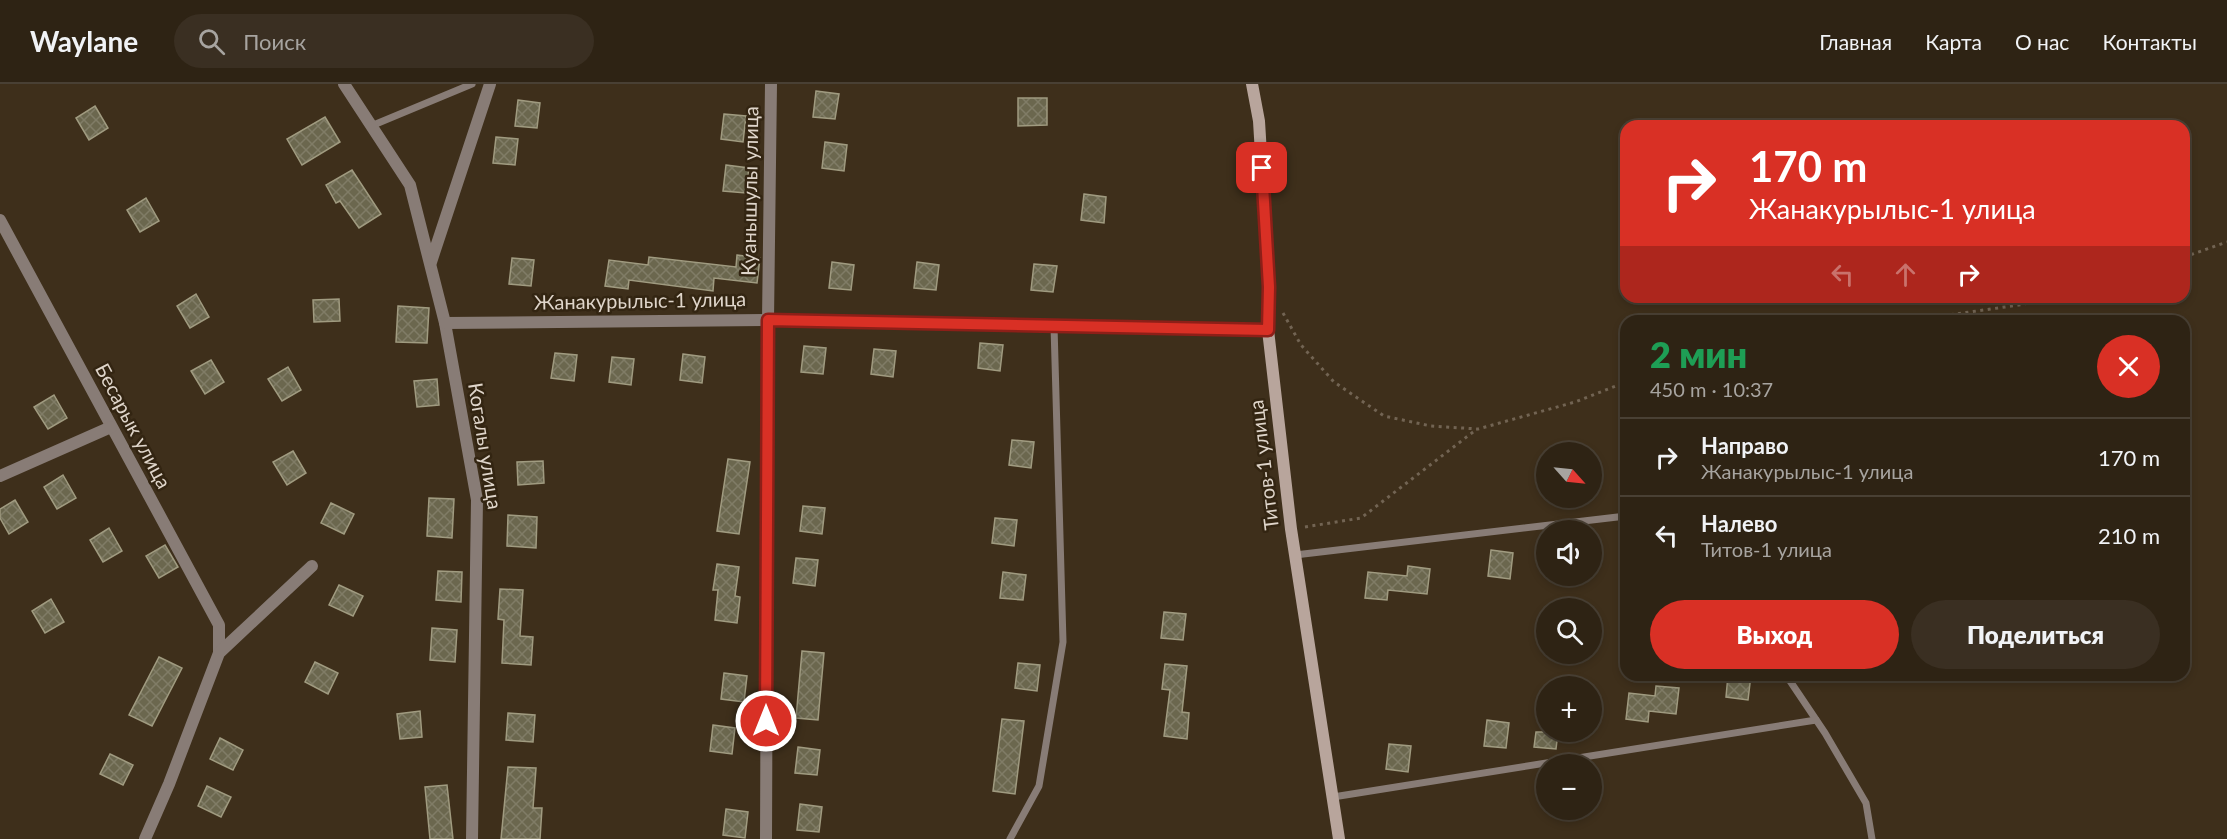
<!DOCTYPE html>
<html lang="ru">
<head>
<meta charset="utf-8">
<style>
	body { margin:0; font-family:Lato,sans-serif; background:#3a2f22; color:#f1f3f6; height:100vh; display:flex; flex-direction:column; font-size:22px; white-space:nowrap }
	* { box-sizing:border-box; margin:0 }
	p { font-size:20px; color:#a7a4a0 }
	.icon { flex:none; width:33px; height:33px; fill:none; stroke:currentColor; stroke-width:2; stroke-linecap:round; stroke-linejoin:round }
	.map { position:relative; flex:1; overflow:hidden }
	.panel { position:absolute; left:1620px; top:231px; width:570px; height:366px; display:flex; flex-direction:column; background:#2e2314; border-radius:18px; box-shadow:0 3px 9px #0003,0 0 0 2px #494034 }
	.panel>* { flex:none }
	.top-card { position:absolute; left:1620px; top:36px; width:570px; height:183px; border-radius:18px; box-shadow:0 3px 9px #0003,0 0 0 2px #494034; background:#d93025; color:#fff; overflow:hidden }
	.needle { width:39px; rotate:117deg }
	.controls { position:absolute; left:1536px; top:358px; display:grid; gap:12px }
	.controls a { display:grid; place-items:center; width:66px; height:66px; border-radius:50%; background:#2e2314; box-shadow:0 3px 9px #0003,0 0 0 2px #494034; font-size:30px }
	.pin { position:absolute; display:grid; place-items:center; width:51px; height:51px; color:#fff; margin:-26px; border-radius:12px; box-shadow:0 3px 9px #0006 }
	.me { position:absolute; width:66px; margin:-33px; rotate:0deg; stroke-linejoin:round; filter:drop-shadow(0 0 4px #0008) }
	.turn { display:flex; align-items:center; gap:21px; height:126px; padding:0 30px; font-size:27px }
	.turn .icon { width:78px; height:78px; stroke-width:2.5 }
	.turn b { display:block; font-size:42px; line-height:51px }
	.lanes { display:flex; align-items:center; height:57px; padding:0 30px; background:#0003; justify-content:center; gap:30px; direction:ltr }
	.lanes .off { opacity:.35 }
	.round { display:grid; place-items:center; flex:none; width:63px; height:63px; border-radius:32px; background:#3a2f22 }
	.summary { display:flex; align-items:center; justify-content:space-between; height:102px; padding:0 30px }
	h1 { font-size:36px; font-weight:800; line-height:45px; color:#1e9e55 }
	.cta { display:flex; gap:12px; margin-top:auto; padding:12px 30px }
	.cta a { flex:1; height:69px; border-radius:36px; background:#d93025; color:#fff; font-size:24px; font-weight:800; line-height:69px; text-align:center }
	.cta a+a { background:#3a2f22; color:#f1f3f6 }
	ul { padding:0; list-style:none }
	li { display:flex; align-items:center; gap:18px; height:78px; padding:0 30px; border-top:2px solid #494034 }
	li div { flex:1 }
	li b { display:block; font-size:22px }
	li em { font-style:normal }
	header { display:flex; align-items:center; gap:36px; box-sizing:border-box; height:84px; padding:0 30px; background:#2e2314; border-bottom:2px solid #494034 }
	header strong { font-size:28px }
	nav { display:flex; gap:33px; margin-inline-start:auto; font-size:21px }
	.search { width:420px; height:54px; background:#3a2f22; display:flex; align-items:center; gap:15px; box-sizing:border-box; padding:0 21px; border-radius:33px; color:#a7a4a0; font-size:22px }
	.map>svg:first-child { display:block }
	.building { fill:url(#building-cross-hatch); stroke:#a09b80; stroke-width:1.5 }
	.lines { fill:none; stroke-linecap:round; stroke-linejoin:round }
	.path { stroke:#726453; stroke-width:3; stroke-dasharray:3 4.5; stroke-linecap:butt }
	.lane { stroke:#887c76; stroke-width:7 }
	.street { stroke:#887c76; stroke-width:12 }
	.secondary { stroke:#b8a59c; stroke-width:12 }
	.route-casing { stroke:#8d1f18; stroke-width:15 }
	.route { stroke:#d93025; stroke-width:10 }
	.labels { text-anchor:middle; stroke-width:5; stroke-linejoin:round; paint-order:stroke }
	.street-label { font-size:20px; fill:#dfd5ca; stroke:#332512 }
</style>
</head>
<body>
<header>
<strong>Waylane</strong>
<div class="search"><svg class="icon" aria-label="search" viewBox="0 0 24 24"><circle cx="10" cy="10" r="6"/><path d="M15 15l6 6"/></svg>Поиск</div>
<nav><a>Главная</a><a>Карта</a><a>О нас</a><a>Контакты</a></nav>
</header>
<div class="map">
<svg width="2227" height="755" viewBox="0 0 2227 755">
	<defs>
		<pattern id="building-cross-hatch" width="8" height="8" patternUnits="userSpaceOnUse" patternTransform="scale(1.5)"><rect width="8" height="8" fill="#6b674e"/><path d="M0 0l8 8M0 8l8-8" fill="none" stroke="#807c66"/></pattern>
	</defs>
	<rect width="100%" height="100%" fill="#3e2f1b"/>
	<!-- building -->
	<g class="building">
		<polygon points="816,7 839,10 835,35 813,33"/>
		<polygon points="1018,14 1047,14 1047,41 1018,42"/>
		<polygon points="518,16 540,19 537,44 515,42"/>
		<polygon points="95,22 108,44 89,56 76,34"/>
		<polygon points="724,30 746,32 743,58 721,55"/>
		<polygon points="325,33 340,58 302,81 287,55"/>
		<polygon points="496,53 518,55 515,81 493,79"/>
		<polygon points="825,58 847,61 844,87 822,84"/>
		<polygon points="726,81 749,84 746,109 723,107"/>
		<polygon points="352,86 381,130 359,144 340,117 336,119 326,101"/>
		<polygon points="1084,110 1106,113 1104,139 1081,136"/>
		<polygon points="146,114 159,137 140,148 127,126"/>
		<polygon points="737,171 760,174 757,199 714,194 713,207 629,196 628,205 605,202 609,176 648,181 649,173 736,183"/>
		<polygon points="512,174 534,176 531,202 509,200"/>
		<polygon points="832,178 854,181 851,206 829,204"/>
		<polygon points="917,178 939,181 936,206 914,204"/>
		<polygon points="1034,180 1057,182 1053,208 1031,206"/>
		<polygon points="196,210 209,233 190,244 177,222"/>
		<polygon points="339,215 340,237 314,238 313,216"/>
		<polygon points="398,222 429,224 427,259 396,258"/>
		<polygon points="980,259 1003,261 1000,287 978,284"/>
		<polygon points="804,262 826,264 823,290 801,288"/>
		<polygon points="874,265 896,267 893,293 871,290"/>
		<polygon points="555,269 577,271 574,297 551,294"/>
		<polygon points="683,270 705,273 702,299 680,296"/>
		<polygon points="612,273 634,275 631,301 609,298"/>
		<polygon points="211,276 224,298 205,310 191,287"/>
		<polygon points="288,283 301,306 282,317 268,295"/>
		<polygon points="437,295 439,321 417,323 414,297"/>
		<polygon points="54,311 67,334 48,345 34,323"/>
		<polygon points="1012,356 1034,358 1031,384 1009,381"/>
		<polygon points="293,367 306,389 287,401 273,378"/>
		<polygon points="728,375 750,378 739,450 717,447"/>
		<polygon points="543,377 544,399 518,401 517,378"/>
		<polygon points="63,391 76,414 57,425 44,403"/>
		<polygon points="429,414 454,415 452,454 427,452"/>
		<polygon points="15,416 28,438 9,450 0,434 0,425"/>
		<polygon points="331,419 354,430 344,450 321,439"/>
		<polygon points="803,422 825,424 822,450 800,447"/>
		<polygon points="508,431 537,433 536,464 507,462"/>
		<polygon points="995,434 1017,436 1014,462 992,459"/>
		<polygon points="109,444 122,467 103,478 90,456"/>
		<polygon points="165,461 178,483 159,494 146,472"/>
		<polygon points="1491,466 1513,469 1510,495 1488,492"/>
		<polygon points="796,474 818,476 815,502 793,499"/>
		<polygon points="717,480 739,483 735,512 740,513 737,539 715,536 718,506 713,506"/>
		<polygon points="1408,482 1430,485 1427,510 1388,506 1387,516 1365,514 1368,488 1407,492"/>
		<polygon points="438,487 462,488 461,518 436,516"/>
		<polygon points="1003,488 1026,491 1023,516 1000,514"/>
		<polygon points="339,501 363,512 353,532 329,521"/>
		<polygon points="500,505 523,506 520,552 533,553 531,581 502,579 504,536 498,535"/>
		<polygon points="51,515 64,538 45,549 32,527"/>
		<polygon points="1164,528 1186,530 1183,556 1161,554"/>
		<polygon points="432,544 457,546 455,578 430,576"/>
		<polygon points="802,567 824,569 818,636 796,634"/>
		<polygon points="159,573 182,584 152,642 129,631"/>
		<polygon points="315,578 338,589 328,610 305,598"/>
		<polygon points="1018,579 1040,581 1037,607 1015,604"/>
		<polygon points="1165,580 1187,582 1182,628 1189,629 1187,655 1164,652 1170,606 1162,605"/>
		<polygon points="724,589 747,592 744,618 721,615"/>
		<polygon points="1728,591 1751,591 1748,616 1726,613"/>
		<polygon points="1656,602 1679,604 1676,630 1649,627 1648,638 1626,635 1629,609 1655,612"/>
		<polygon points="420,627 422,653 400,655 397,630"/>
		<polygon points="508,629 535,631 533,658 506,656"/>
		<polygon points="1002,635 1024,637 1015,710 993,707"/>
		<polygon points="1487,636 1509,639 1506,664 1484,662"/>
		<polygon points="713,641 735,644 732,670 710,667"/>
		<polygon points="1536,648 1558,648 1556,665 1534,663"/>
		<polygon points="220,654 243,666 233,686 210,675"/>
		<polygon points="1389,660 1411,662 1408,688 1386,685"/>
		<polygon points="798,663 820,666 817,691 795,689"/>
		<polygon points="110,670 133,681 123,701 100,690"/>
		<polygon points="508,683 536,684 533,724 542,724 540,755 501,755"/>
		<polygon points="447,701 453,755 430,755 425,703"/>
		<polygon points="207,702 231,713 221,733 198,722"/>
		<polygon points="800,720 822,723 819,748 797,746"/>
		<polygon points="726,725 748,728 745,754 723,751"/>
	</g>
	<g class="lines">
		<!-- path -->
		<g class="path">
			<polyline points="2184,173 2227,158"/>
			<polyline points="1283,229 1301,261 1334,298 1384,332 1431,342 1478,345 1575,318 1626,298"/>
			<polyline points="1906,237 2019,221 2055,213"/>
			<polyline points="1305,443 1361,434 1477,345"/>
		</g>
		<!-- lane -->
		<g class="lane">
			<polyline points="371,42 472,0"/>
			<polyline points="1295,471 1626,432"/>
			<polyline points="1786,591 1825,649 1866,719 1872,755"/>
			<polyline points="1333,713 1816,636"/>
			<polyline points="1010,755 1039,702 1063,558 1054,242"/>
		</g>
		<!-- street -->
		<g class="street">
			<polyline points="344,0 410,101 445,239 477,416 472,755"/>
			<polyline points="0,136 219,541 219,569"/>
			<polyline points="431,178 490,0"/>
			<polyline points="445,239 768,236 1268,246"/>
			<polyline points="0,392 111,343"/>
			<polyline points="145,755 169,700 219,569 312,482"/>
			<polyline points="766,755 768,236 771,0"/>
		</g>
		<!-- secondary -->
		<polyline class="secondary" points="1252,0 1259,37 1269,203 1268,246 1291,445 1339,755"/>
	</g>
	<g class="lines">
		<defs>
			<polyline id="route" points="766,637 768,236 1268,246 1269,203 1262,84"/>
		</defs>
		<!-- route casing -->
		<use href="#route" class="route-casing"/>
		<!-- route -->
		<use href="#route" class="route"/>
	</g>
	<g class="labels">
		<!-- street labels -->
		<g class="street-label">
			<text transform="translate(750 107) rotate(-89)" y="7">Куанышулы улица</text>
			<text transform="translate(640 217) rotate(-1)" y="7">Жанакурылыс-1 улица</text>
			<text transform="translate(133 342) rotate(62)" y="7">Бесарык улица</text>
			<text transform="translate(485 362) rotate(81)" y="7">Когалы улица</text>
			<text transform="translate(1264 381) rotate(-97)" y="7">Титов-1 улица</text>
		</g>
	</g>
</svg>
<div class="controls">
<a><svg class="needle" viewBox="-14 -14 28 28"><path d="M0-13l5 13h-10z" fill="#e53935"/><path d="M0 13l5-13h-10z" fill="#a7a4a0"/></svg></a>
<a><svg class="icon" aria-label="sound" viewBox="0 0 24 24"><path d="M4 9h4l5-4v14l-5-4H4zM17 9q2 3 0 6"/></svg></a>
<a><svg class="icon" aria-label="search" viewBox="0 0 24 24"><circle cx="10" cy="10" r="6"/><path d="M15 15l6 6"/></svg></a>
<a>+</a>
<a>−</a>
</div>
<div class="pin" style="left:1262px;top:84px;background:#d93025"><svg class="icon" aria-label="arrive" viewBox="0 0 24 24"><path d="M6 21V4h12l-3 4 3 4H6"/></svg></div>
<svg class="me" style="left:766px;top:637px" viewBox="-20 -20 40 40"><circle r="17" fill="#d93025" stroke="#fff" stroke-width="3"/><path d="M0-11L8 9 0 5-8 9z" fill="#fff"/></svg>
<div class="top-card">
<div class="turn"><svg class="icon" aria-label="right" viewBox="0 0 24 24"><path d="M7 20v-9h11M14 6l5 5-5 5"/></svg><div><b>170 m</b>Жанакурылыс-1 улица</div></div>
<div class="lanes"><svg class="icon off" aria-label="left" viewBox="0 0 24 24"><path d="M17 20v-9H6M10 6l-5 5 5 5"/></svg><svg class="icon off" aria-label="ahead" viewBox="0 0 24 24"><path d="M12 20V5M6 11l6-6 6 6"/></svg><svg class="icon" aria-label="right" viewBox="0 0 24 24"><path d="M7 20v-9h11M14 6l5 5-5 5"/></svg></div>
</div>
<section class="panel">
<div class="summary"><div><h1>2 мин</h1><p>450 m · 10:37</p></div><a class="round" style="background:#d93025;color:#fff"><svg class="icon" aria-label="close" viewBox="0 0 24 24"><path d="M6 6l12 12M18 6L6 18"/></svg></a></div>
<ul>
<li><svg class="icon" aria-label="right" viewBox="0 0 24 24"><path d="M7 20v-9h11M14 6l5 5-5 5"/></svg><div><b>Направо</b><p>Жанакурылыс-1 улица</p></div><em>170 m</em></li>
<li><svg class="icon" aria-label="left" viewBox="0 0 24 24"><path d="M17 20v-9H6M10 6l-5 5 5 5"/></svg><div><b>Налево</b><p>Титов-1 улица</p></div><em>210 m</em></li>
</ul>
<div class="cta"><a>Выход</a><a>Поделиться</a></div>
</section>
</div>
</body>
</html>
